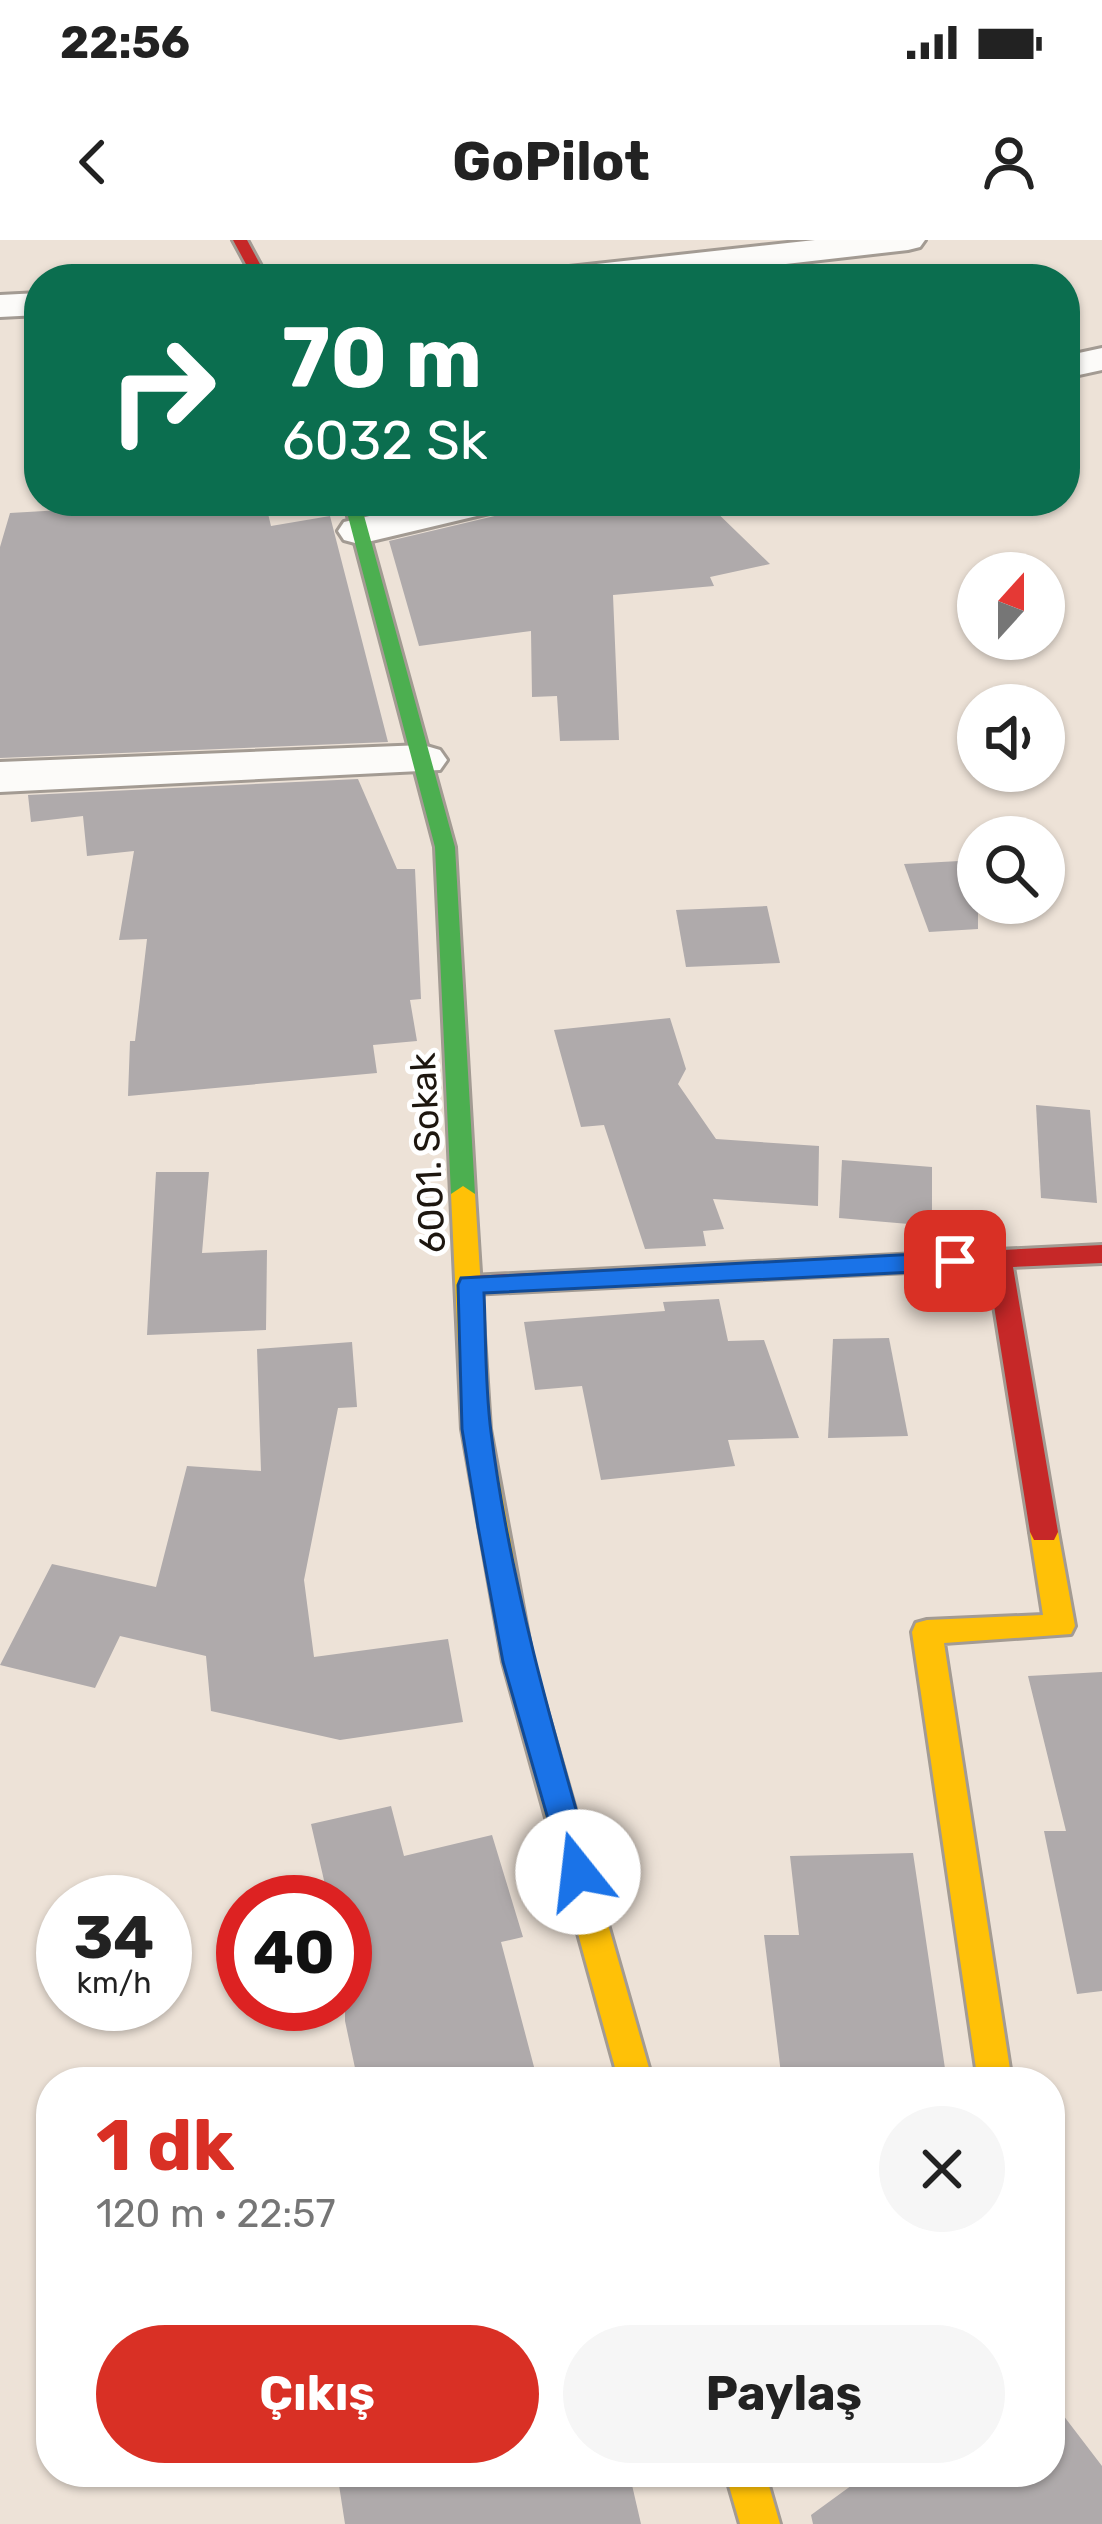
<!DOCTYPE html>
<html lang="tr">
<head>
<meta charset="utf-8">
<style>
	body { margin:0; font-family:Rubik,sans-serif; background:#f6f6f6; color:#222; height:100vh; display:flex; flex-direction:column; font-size:45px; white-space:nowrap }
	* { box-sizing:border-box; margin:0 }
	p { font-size:39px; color:#767676 }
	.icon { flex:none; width:66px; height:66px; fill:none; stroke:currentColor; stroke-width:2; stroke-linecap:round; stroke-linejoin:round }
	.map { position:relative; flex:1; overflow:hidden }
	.sheet { position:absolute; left:36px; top:1827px; width:1029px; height:420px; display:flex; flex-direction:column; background:#fff; border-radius:48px; box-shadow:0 3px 9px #0004 }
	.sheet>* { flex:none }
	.guide { position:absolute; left:24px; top:24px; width:1056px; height:252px; border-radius:48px; box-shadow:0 3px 9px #0004; background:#0b6e4f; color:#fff; overflow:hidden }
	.needle { width:78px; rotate:21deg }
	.buttons { position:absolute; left:957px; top:312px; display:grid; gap:24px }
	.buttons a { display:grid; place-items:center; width:108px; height:108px; border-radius:50%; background:#fff; box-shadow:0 3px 9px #0004; font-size:60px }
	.speed { position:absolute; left:36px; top:1635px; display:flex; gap:24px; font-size:60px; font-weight:700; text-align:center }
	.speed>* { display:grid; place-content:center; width:156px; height:156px; border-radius:50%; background:#fff; box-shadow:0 3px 9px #0004; line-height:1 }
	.speed small { font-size:30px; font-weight:400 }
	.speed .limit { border:18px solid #d22; background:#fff; color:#111 }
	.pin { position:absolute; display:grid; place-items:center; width:102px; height:102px; color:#fff; margin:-51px; border-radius:24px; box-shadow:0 6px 18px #0006 }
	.me { position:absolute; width:132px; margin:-66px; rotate:344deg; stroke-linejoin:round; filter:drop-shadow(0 0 9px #0008) }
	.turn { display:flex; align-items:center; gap:42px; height:252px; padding:0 60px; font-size:54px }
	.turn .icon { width:156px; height:156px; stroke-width:2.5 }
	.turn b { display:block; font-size:84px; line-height:102px }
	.round { display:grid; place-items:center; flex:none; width:126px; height:126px; border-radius:63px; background:#f6f6f6 }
	.overview { display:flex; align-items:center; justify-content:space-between; height:204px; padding:0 60px }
	h1 { font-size:72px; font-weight:700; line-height:90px; color:#d93025 }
	.action { display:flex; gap:24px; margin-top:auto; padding:24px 60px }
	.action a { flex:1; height:138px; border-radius:72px; background:#d93025; color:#fff; font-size:48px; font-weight:700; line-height:138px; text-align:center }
	.action a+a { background:#f6f6f6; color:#222 }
	.status { display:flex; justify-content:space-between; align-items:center; height:84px; padding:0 60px; background:#fff; direction:ltr }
	.status svg { height:33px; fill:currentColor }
	header { display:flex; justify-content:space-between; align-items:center; height:156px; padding:0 60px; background:#fff; font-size:54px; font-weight:700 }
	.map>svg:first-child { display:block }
	.building { fill:#afaaab }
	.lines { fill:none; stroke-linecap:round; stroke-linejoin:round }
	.street-casing { stroke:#a39b93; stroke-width:6 }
	.fast-casing { stroke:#a39b93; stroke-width:6 }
	.slow-casing { stroke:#a39b93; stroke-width:6 }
	.jam-casing { stroke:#a39b93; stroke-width:6 }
	.street { fill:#fcfbf9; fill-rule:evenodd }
	.fast { fill:#4caf50; fill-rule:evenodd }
	.slow { fill:#ffc107; fill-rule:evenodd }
	.jam { fill:#c62828; fill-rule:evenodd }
	.route { fill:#1a73e8; stroke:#114b97; stroke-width:3 }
	.labels { text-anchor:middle; stroke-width:10; stroke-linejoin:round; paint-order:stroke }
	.street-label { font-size:36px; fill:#1d160f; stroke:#fff }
</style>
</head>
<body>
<div class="status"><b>22:56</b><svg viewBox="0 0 49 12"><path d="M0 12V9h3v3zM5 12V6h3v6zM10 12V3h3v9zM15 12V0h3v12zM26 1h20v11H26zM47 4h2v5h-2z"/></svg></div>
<header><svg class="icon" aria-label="back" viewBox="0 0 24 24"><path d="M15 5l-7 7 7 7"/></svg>GoPilot<svg class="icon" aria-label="person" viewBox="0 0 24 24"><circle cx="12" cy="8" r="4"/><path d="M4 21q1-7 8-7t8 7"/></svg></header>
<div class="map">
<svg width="1102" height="2284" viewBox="0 0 1102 2284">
	<rect width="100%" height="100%" fill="#ede2d7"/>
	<!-- building -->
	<g class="building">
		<polygon points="216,261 265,261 271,286 330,276 388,502 0,518 0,307 10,273"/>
		<polygon points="512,261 705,261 770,324 710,337 714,346 613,355 619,500 560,501 557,456 532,457 531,391 419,406 389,301 503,274"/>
		<polygon points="358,539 397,629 415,629 421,759 410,760 417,801 373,805 377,833 128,856 130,801 135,801 147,699 119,700 134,611 87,616 83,576 31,582 28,555"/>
		<polygon points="978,620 978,689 929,692 904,624"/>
		<polygon points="767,666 780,723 686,727 676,670"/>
		<polygon points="670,778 686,829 678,844 716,899 819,906 818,966 713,959 724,989 703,991 706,1006 645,1009 604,885 581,887 554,790"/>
		<polygon points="1036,865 1090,870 1097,963 1041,958"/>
		<polygon points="842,920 932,927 932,986 839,978"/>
		<polygon points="156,932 209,932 202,1013 267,1010 266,1090 147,1095"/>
		<polygon points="719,1059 728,1101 764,1100 799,1198 728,1200 735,1226 601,1240 582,1146 535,1150 524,1082 665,1071 663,1062"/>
		<polygon points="889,1098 908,1196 828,1198 833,1099"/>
		<polygon points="352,1102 357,1167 338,1168 304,1340 314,1417 448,1399 463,1482 340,1500 211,1471 206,1416 120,1396 95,1448 0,1425 52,1324 156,1347 187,1226 261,1231 257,1109"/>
		<polygon points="1102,1432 1102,1751 1077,1754 1044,1591 1066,1591 1028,1436"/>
		<polygon points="391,1566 404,1616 492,1595 523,1697 501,1702 538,1842 358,1842 345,1781 345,1662 329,1662 311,1584"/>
		<polygon points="913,1613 947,1842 782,1842 764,1695 799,1695 790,1616"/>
		<polygon points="1050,2158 1102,2226 1102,2284 813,2284 811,2275 870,2232 1050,2232"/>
		<polygon points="337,2232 629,2232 641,2284 345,2284"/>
	</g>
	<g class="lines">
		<defs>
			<g id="street">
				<polygon points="815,0 925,0 920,7 908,10 654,39 542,39 548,32 560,28"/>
				<polygon points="39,53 39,75 0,77 0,55"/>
				<polygon points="1102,108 1102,130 1065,138 1065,116"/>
				<polygon points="433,261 508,261 502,270 359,304 344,300 338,291 344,282"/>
				<polygon points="423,505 440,510 447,520 440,530 0,552 0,522"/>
			</g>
			<polygon id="fast" points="344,261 360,261 455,607 475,954 463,962 451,954 435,607"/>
			<g id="slow">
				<polygon points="463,946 475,954 490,1189 533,1422 653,1842 619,1842 503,1422 462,1189 451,954"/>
				<polygon points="1044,1281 1054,1284 1058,1292 1075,1386 1071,1394 944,1403 1012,1842 978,1842 912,1392 916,1383 927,1380 1043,1375 1030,1292 1034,1284"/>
				<polygon points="725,2232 765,2232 780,2284 740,2284"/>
			</g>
			<g id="jam">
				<polygon points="233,0 247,0 268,39 254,39"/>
				<polygon points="1102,1005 1102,1023 1013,1027 1058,1292 1054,1300 1034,1300 1030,1292 988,1028 471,1054 458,1045 471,1036"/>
			</g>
		</defs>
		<!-- street casing -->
		<use href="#street" class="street-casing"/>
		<!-- fast casing -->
		<use href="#fast" class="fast-casing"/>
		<!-- slow casing -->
		<use href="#slow" class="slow-casing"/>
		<!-- jam casing -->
		<use href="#jam" class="jam-casing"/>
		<!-- street -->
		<use href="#street" class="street"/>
		<!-- fast -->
		<use href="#fast" class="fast"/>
		<!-- slow -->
		<use href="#slow" class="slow"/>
		<!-- jam -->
		<use href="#jam" class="jam"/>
	</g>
	<!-- route -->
	<path class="route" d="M955 1012 968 1021 955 1030 484 1053C486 1099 485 1146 491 1192 510 1342 552 1487 594 1632L589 1642 578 1647 566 1642 503 1422 478 1287 462 1189 458 1045 461 1038Z"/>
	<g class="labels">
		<!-- street labels -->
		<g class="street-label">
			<text transform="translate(427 913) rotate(-93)" y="13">6001. Sokak</text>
		</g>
	</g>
</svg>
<div class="buttons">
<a><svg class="needle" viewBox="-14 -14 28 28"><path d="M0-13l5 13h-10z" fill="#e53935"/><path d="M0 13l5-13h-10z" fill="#767676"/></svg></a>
<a><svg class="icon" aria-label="sound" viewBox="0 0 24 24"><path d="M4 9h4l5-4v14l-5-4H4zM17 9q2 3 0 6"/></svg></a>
<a><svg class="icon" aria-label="search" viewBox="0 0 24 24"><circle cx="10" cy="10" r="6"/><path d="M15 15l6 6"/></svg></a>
</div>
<div class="speed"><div>34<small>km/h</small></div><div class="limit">40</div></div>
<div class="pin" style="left:955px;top:1021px;background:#d93025"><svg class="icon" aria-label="arrive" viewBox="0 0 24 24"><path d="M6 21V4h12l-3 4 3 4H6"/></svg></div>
<svg class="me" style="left:578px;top:1632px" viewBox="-20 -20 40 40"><circle r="19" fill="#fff"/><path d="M0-13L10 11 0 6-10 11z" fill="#1a73e8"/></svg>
<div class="guide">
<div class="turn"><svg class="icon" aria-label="right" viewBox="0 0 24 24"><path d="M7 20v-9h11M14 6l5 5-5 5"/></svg><div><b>70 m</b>6032 Sk</div></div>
</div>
<section class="sheet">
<div class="overview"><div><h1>1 dk</h1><p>120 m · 22:57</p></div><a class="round"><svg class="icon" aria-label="close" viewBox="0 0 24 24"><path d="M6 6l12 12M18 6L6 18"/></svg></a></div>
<div class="action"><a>Çıkış</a><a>Paylaş</a></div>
</section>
</div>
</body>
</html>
